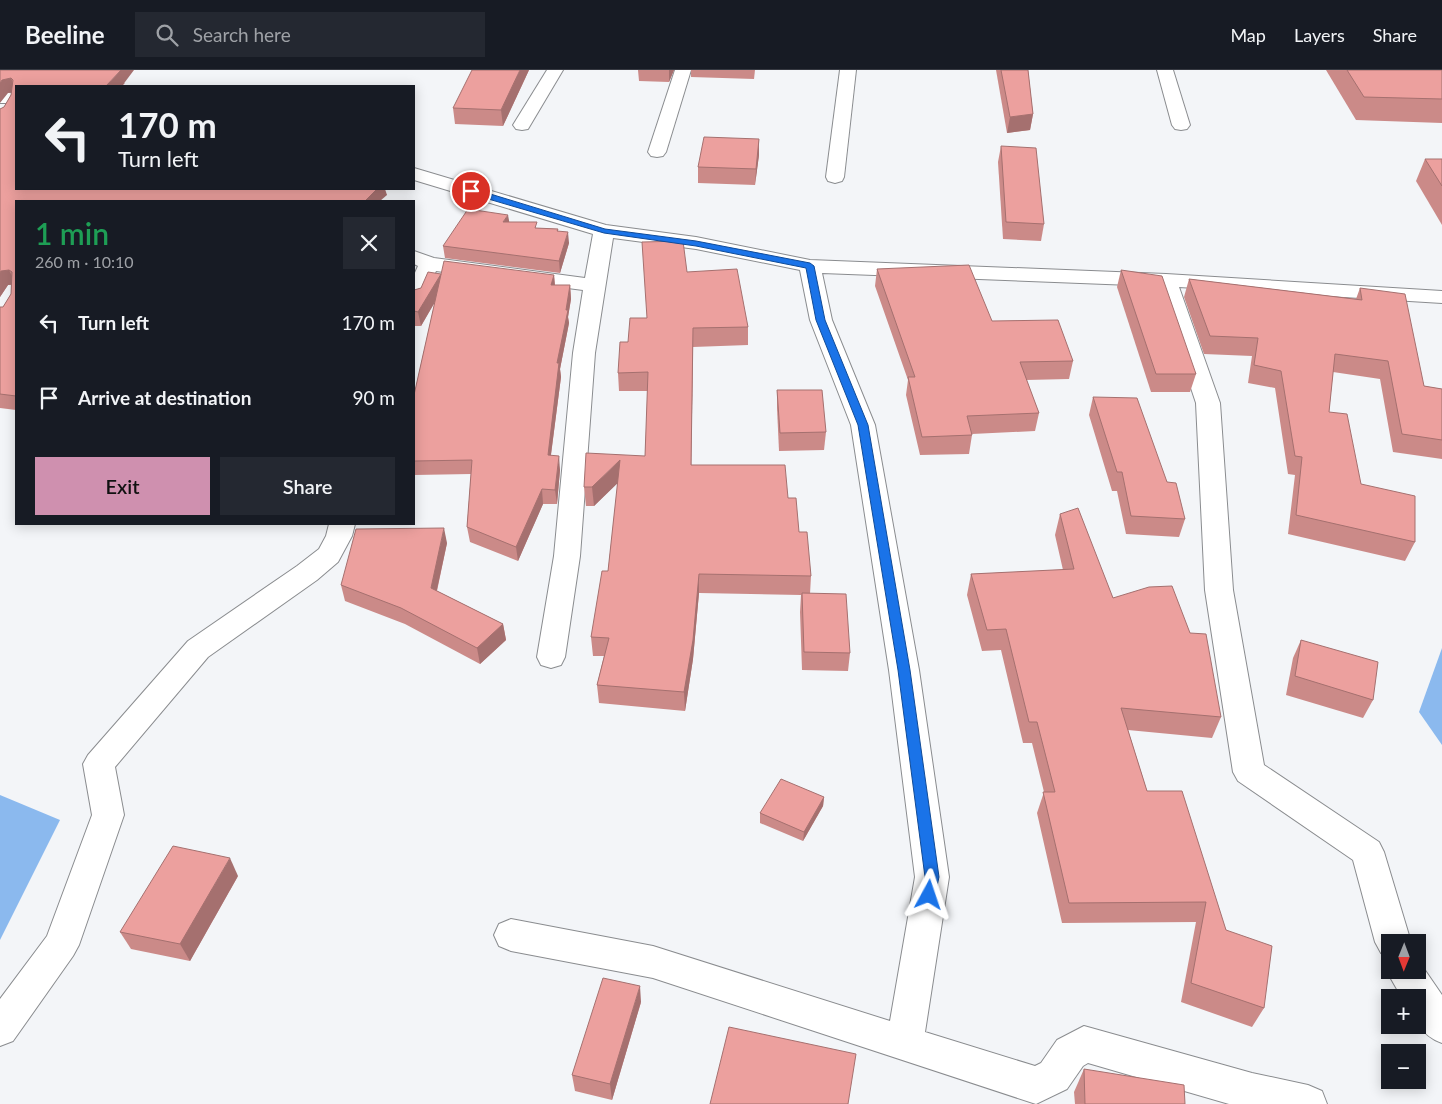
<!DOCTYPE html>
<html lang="en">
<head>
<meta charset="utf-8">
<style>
	body { margin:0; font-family:Lato,sans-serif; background:#242831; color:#f1f3f6; height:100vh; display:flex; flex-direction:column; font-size:19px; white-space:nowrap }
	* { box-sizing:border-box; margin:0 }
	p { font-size:16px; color:#9ea1a6 }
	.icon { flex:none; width:28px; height:28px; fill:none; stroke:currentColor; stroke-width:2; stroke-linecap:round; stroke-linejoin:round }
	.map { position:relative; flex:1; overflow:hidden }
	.side { position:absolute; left:15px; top:130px; width:400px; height:325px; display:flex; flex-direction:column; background:#171b24; border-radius:0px; box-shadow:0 2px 12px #0003 }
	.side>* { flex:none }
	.banner { position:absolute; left:15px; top:15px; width:400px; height:105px; border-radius:0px; box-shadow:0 2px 12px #0003; background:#171b24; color:#f1f3f6; overflow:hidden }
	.needle { width:32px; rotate:181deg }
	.buttons { position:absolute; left:1381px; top:864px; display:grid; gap:10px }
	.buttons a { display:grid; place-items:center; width:45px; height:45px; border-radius:0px; background:#171b24; box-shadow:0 2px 12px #0003; font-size:25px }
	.pin { position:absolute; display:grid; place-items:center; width:42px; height:42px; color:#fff; margin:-21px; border:2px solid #fff; border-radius:50%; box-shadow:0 1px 5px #0007 }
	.me { position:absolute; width:55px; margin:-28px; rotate:5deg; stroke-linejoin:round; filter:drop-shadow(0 0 4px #0008) }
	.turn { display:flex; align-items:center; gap:18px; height:105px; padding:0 20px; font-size:22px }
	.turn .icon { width:65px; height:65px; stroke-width:2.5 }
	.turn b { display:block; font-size:35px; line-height:42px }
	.round { display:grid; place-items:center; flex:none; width:52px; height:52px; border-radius:0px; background:#242831 }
	.headline { display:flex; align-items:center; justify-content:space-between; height:85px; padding:0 20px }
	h1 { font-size:30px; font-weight:600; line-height:38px; color:#1e9e55 }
	.primary-button { display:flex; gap:10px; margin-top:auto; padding:10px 20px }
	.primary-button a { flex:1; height:58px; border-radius:0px; background:#cf90af; color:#111; font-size:20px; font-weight:600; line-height:58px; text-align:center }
	.primary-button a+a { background:#242831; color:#f1f3f6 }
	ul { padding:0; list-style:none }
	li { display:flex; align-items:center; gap:15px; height:75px; padding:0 20px }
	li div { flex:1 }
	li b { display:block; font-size:19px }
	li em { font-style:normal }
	header { display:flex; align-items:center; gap:30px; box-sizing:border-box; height:70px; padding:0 25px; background:#171b24; border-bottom:1px solid #363941 }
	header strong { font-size:24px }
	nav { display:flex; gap:28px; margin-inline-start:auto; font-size:18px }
	.search { width:350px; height:45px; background:#242831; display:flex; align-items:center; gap:12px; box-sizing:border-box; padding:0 18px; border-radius:0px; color:#9ea1a6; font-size:19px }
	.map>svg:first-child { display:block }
	.water { fill:#8bb9ee }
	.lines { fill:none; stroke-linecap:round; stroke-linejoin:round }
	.minor-casing { stroke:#8a8c8f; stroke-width:2 }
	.minor { fill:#fff; fill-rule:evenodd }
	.wall { fill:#cb8a88 }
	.shaded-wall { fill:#a5706f }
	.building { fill:#eca09e; stroke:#a5706f }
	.route { fill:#1a73e8; stroke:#114b97 }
</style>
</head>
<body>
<header>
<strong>Beeline</strong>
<div class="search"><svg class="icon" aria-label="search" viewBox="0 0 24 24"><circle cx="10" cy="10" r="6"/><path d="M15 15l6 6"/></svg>Search here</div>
<nav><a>Map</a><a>Layers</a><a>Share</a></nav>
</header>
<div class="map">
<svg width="1442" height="1034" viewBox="0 0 1442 1034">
	<rect width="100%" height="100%" fill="#f3f5f8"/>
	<!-- water -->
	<g class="water">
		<polygon points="1442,578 1442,675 1419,642"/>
		<polygon points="0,725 60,750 0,870"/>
	</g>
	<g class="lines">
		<defs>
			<g id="minor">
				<polygon points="547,0 563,0 528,59 522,60 516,59 513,55"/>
				<polygon points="675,0 691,0 666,82 663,86 657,87 651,86 648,82"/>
				<polygon points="840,0 856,0 844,107 842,111 835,113 828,111 826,107"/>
				<polygon points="1157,0 1173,0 1190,55 1187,59 1181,60 1175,59 1172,55"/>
				<rect x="0" y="23" width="16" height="10"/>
				<polygon points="414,98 606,155 696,167 810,190 1166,204 1442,221 1442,233 1179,217 1220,333 1233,520 1264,695 1379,772 1384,782 1411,872 1390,872 1390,887 1381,883 1375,872 1353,790 1238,711 1233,702 1205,520 1196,333 1157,216 822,203 832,250 875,355 919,600 949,807 925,962 1035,996 1041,993 1057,970 1084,956 1252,1003 1308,1015 1322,1021 1327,1034 1229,1034 1088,993 1083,996 1067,1019 1036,1034 653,908 511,881 499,876 494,865 499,854 511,849 653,876 890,951 915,807 889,600 851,355 810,250 800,200 696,179 613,168 595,283 580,486 565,587 561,595 551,598 541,595 537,587 554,486 573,283 583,220 436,201 422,232 414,233 414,205 418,196 414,194 414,181 434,188 585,208 593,164 414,110"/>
				<polygon points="329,454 355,454 352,466 338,492 317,510 208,587 115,697 124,745 79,875 73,886 13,971 0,976 0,929 47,866 92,745 83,694 88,685 188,571 297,496 319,479 326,466"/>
				<path d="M1418 890 1442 925V973C1418 964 1418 951 1418 928H1402L1386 900 1390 892V900H1418Z"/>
			</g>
		</defs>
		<!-- minor casing -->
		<use href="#minor" class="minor-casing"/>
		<!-- minor -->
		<use href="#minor" class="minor"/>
	</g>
	<!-- wall -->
	<g class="wall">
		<polygon points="0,0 125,13 122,16 16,16 16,119 376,119 387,125 16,131 16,340 0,338 0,237 3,237 11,224 11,215 8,215 0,227 0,39 4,37 11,25 12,22 8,23"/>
		<polygon points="529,0 503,56 455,54 453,38"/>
		<polygon points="638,0 674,0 669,12 639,11"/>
		<polygon points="691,0 755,0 754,9 691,7"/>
		<polygon points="996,0 1028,0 1033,44 1030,60 1007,63"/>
		<polygon points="1326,0 1442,0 1442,53 1356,50"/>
		<polygon points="759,69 759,85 755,115 698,113 698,97"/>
		<polygon points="1001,76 1044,154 1041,171 1003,169 998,92"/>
		<polygon points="1425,89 1442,89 1442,155 1416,111"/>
		<polygon points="509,152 537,158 558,159 558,161 569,173 560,203 445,188 443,176"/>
		<polygon points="877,199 992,251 1073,291 1069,309 1026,310 1039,343 1035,361 972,364 972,365 969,384 920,385 906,325 908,310 875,216"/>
		<polygon points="1121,200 1196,304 1190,322 1151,322 1117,217"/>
		<polygon points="687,202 748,257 748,275 693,277 691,395 788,428 799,462 811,506 810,524 850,583 848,601 802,600 800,542 801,525 699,523 693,589 685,641 599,633 597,615 604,586 593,586 591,567 608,501 618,412 594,436 586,436 584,417 645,386 648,321 619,321 618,303 628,272 647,248"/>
		<polygon points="441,204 554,205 555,215 570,215 571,229 568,247 569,253 560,299 561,307 551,385 560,400 557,434 543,434 518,491 470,472 467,457 471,404 414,405 414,325 435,232 421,256 414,256 414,220 421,218"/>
		<polygon points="1189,209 1356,229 1360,218 1424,316 1442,319 1442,389 1393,382 1380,309 1333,302 1329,342 1361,414 1415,472 1405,491 1288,464 1295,405 1288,404 1275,318 1248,313 1252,286 1204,284 1184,227"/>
		<polygon points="777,320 826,362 824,380 779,381 777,338"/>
		<polygon points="1093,327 1167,412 1185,449 1179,467 1126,464 1117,421 1112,421 1089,345"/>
		<polygon points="1060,444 1113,528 1221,647 1212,668 1128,660 1147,721 1226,860 1264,938 1252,957 1181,932 1196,852 1062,853 1037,743 1044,722 1032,673 1023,673 1001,580 982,581 967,525 971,504 1063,500 1055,465"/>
		<polygon points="447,473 437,521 503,554 506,570 480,594 405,554 345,531 341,515"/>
		<polygon points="1301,570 1373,630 1363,648 1286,625 1293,588"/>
		<polygon points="824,727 823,736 803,771 760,753 760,743"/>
		<polygon points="238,806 190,891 131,879 120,862"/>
		<polygon points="641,932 612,1030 575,1021 572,1005"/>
		<polygon points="1084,999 1185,1034 1075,1034 1074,1022"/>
	</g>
	<!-- shaded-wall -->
	<g class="shaded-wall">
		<polygon points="121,0 134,0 122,16 106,16"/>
		<polygon points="520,0 529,0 503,56 501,40"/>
		<polygon points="669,0 674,0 669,12"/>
		<polygon points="11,8 16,21 8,23 0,33 0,13 2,10"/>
		<polygon points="1033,44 1030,60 1007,63 1010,47"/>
		<polygon points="759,69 759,85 755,115 756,99"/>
		<polygon points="377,119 385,119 387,125 380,131 365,131"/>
		<polygon points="508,145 510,156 503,152"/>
		<polygon points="568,162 569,173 560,203 559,191"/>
		<polygon points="9,200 16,214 8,215 0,227 0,203 1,201"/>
		<polygon points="441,204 443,218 421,256 418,242"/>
		<polygon points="554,205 555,218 551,215"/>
		<polygon points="570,215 571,229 568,247 569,253 560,299 561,307 549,399 548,385 557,293"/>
		<polygon points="693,258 693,277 691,414 691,395"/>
		<polygon points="559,386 560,400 557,434 555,420"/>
		<polygon points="620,390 622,409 594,436 592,417"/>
		<polygon points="542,419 543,434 518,491 516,477"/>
		<polygon points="444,458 447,473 434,533 431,518"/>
		<polygon points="699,504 699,523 693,589 685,641 684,622"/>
		<polygon points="503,554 506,570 480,594 477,578"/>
		<polygon points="824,727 823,736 803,771 804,762"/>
		<polygon points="230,788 238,806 190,891 180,874"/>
		<polygon points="640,916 641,932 612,1030 610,1014"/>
	</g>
	<!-- building -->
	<g class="building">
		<polygon points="0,0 121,0 106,16 16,16 16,119 377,119 365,131 16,131 16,326 0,324 0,237 3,237 11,224 12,202 9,200 1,201 0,203 0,39 4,37 11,25 13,10 11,8 2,10 0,13"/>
		<polygon points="472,0 520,0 501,40 453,38"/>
		<polygon points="1001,0 1028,0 1033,44 1010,47"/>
		<polygon points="1347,0 1442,0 1442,29 1364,27"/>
		<polygon points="704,67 759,69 756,99 698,97"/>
		<polygon points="1001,76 1036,78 1044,154 1006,152"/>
		<polygon points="1425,89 1442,89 1442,116"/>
		<polygon points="468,139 508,145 503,152 537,152 535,158 558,159 557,161 568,162 559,191 443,176"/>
		<polygon points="683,171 687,202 737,199 748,257 693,258 691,395 785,395 788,428 796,428 799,462 807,462 811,506 699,504 693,570 684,622 597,615 609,568 591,567 602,501 608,501 620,390 592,417 584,417 586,383 645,386 648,302 618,303 620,272 628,272 630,248 647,248 642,172"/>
		<polygon points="444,191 554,205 551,215 570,215 566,240 568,240 557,293 559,293 548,385 559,386 555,420 542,419 516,477 467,457 472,390 414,391 414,325"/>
		<polygon points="969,195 992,251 1058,250 1073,291 1020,292 1039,343 967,346 972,365 922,367 908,307 915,307 877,199"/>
		<polygon points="1121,200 1162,206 1196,304 1156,304"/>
		<polygon points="428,202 441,204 418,242 414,241 414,220 421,218"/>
		<polygon points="1189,209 1362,230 1360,218 1405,224 1424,316 1442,319 1442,370 1402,364 1388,291 1335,284 1329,342 1347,344 1361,414 1415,426 1415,472 1296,445 1302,387 1295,386 1281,301 1254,295 1258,268 1210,266"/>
		<polygon points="777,320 822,320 826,362 780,363"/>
		<polygon points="1093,327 1137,328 1167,412 1176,413 1185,449 1131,446 1122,402 1117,402"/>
		<polygon points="1078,438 1113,528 1149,517 1172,516 1190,563 1206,564 1221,647 1121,638 1147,721 1182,721 1226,860 1272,876 1264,938 1191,913 1206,832 1069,833 1043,722 1055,722 1037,652 1029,652 1006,559 987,560 971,504 1074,499 1060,444"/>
		<polygon points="444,458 431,518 503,554 477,578 401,538 341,515 356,459"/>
		<polygon points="802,523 846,524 850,583 804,582"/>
		<polygon points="1301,570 1378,592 1373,630 1295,606"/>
		<polygon points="781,709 824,727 804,762 760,743"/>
		<polygon points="173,776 230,788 180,874 120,862"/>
		<polygon points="603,908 640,916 610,1014 572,1005"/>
		<polygon points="729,957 856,984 848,1034 710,1034"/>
		<polygon points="1084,999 1184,1015 1185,1034 1085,1034"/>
	</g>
	<!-- route -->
	<polygon class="route" points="468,119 474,119 605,159 696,171 810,193 814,196 825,250 868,355 910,600 939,807 934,830 929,832 924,830 922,825 925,807 898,600 858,355 816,250 806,198 696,176 604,163 468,123"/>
</svg>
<div class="buttons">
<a><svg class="needle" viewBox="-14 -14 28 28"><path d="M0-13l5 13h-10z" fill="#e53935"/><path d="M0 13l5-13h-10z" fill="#9ea1a6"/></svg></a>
<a>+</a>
<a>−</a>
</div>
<div class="pin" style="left:471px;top:121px;background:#d93025"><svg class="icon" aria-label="arrive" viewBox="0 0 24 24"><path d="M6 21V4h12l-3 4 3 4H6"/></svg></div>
<svg class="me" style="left:929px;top:825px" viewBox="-20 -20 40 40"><path d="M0-17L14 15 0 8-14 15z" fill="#1a73e8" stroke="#fff" stroke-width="4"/></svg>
<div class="banner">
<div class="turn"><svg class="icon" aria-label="left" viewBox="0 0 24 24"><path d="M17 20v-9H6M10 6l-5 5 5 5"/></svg><div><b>170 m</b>Turn left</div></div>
</div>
<section class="side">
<div class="headline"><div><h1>1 min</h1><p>260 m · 10:10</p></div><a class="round"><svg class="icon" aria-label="close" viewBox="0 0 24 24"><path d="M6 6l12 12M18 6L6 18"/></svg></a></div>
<ul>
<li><svg class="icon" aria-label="left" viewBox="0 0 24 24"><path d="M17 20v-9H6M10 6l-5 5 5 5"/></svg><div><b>Turn left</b></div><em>170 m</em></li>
<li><svg class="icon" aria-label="arrive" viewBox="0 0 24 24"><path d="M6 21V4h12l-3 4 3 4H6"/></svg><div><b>Arrive at destination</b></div><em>90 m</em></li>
</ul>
<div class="primary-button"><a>Exit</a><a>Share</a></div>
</section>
</div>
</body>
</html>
